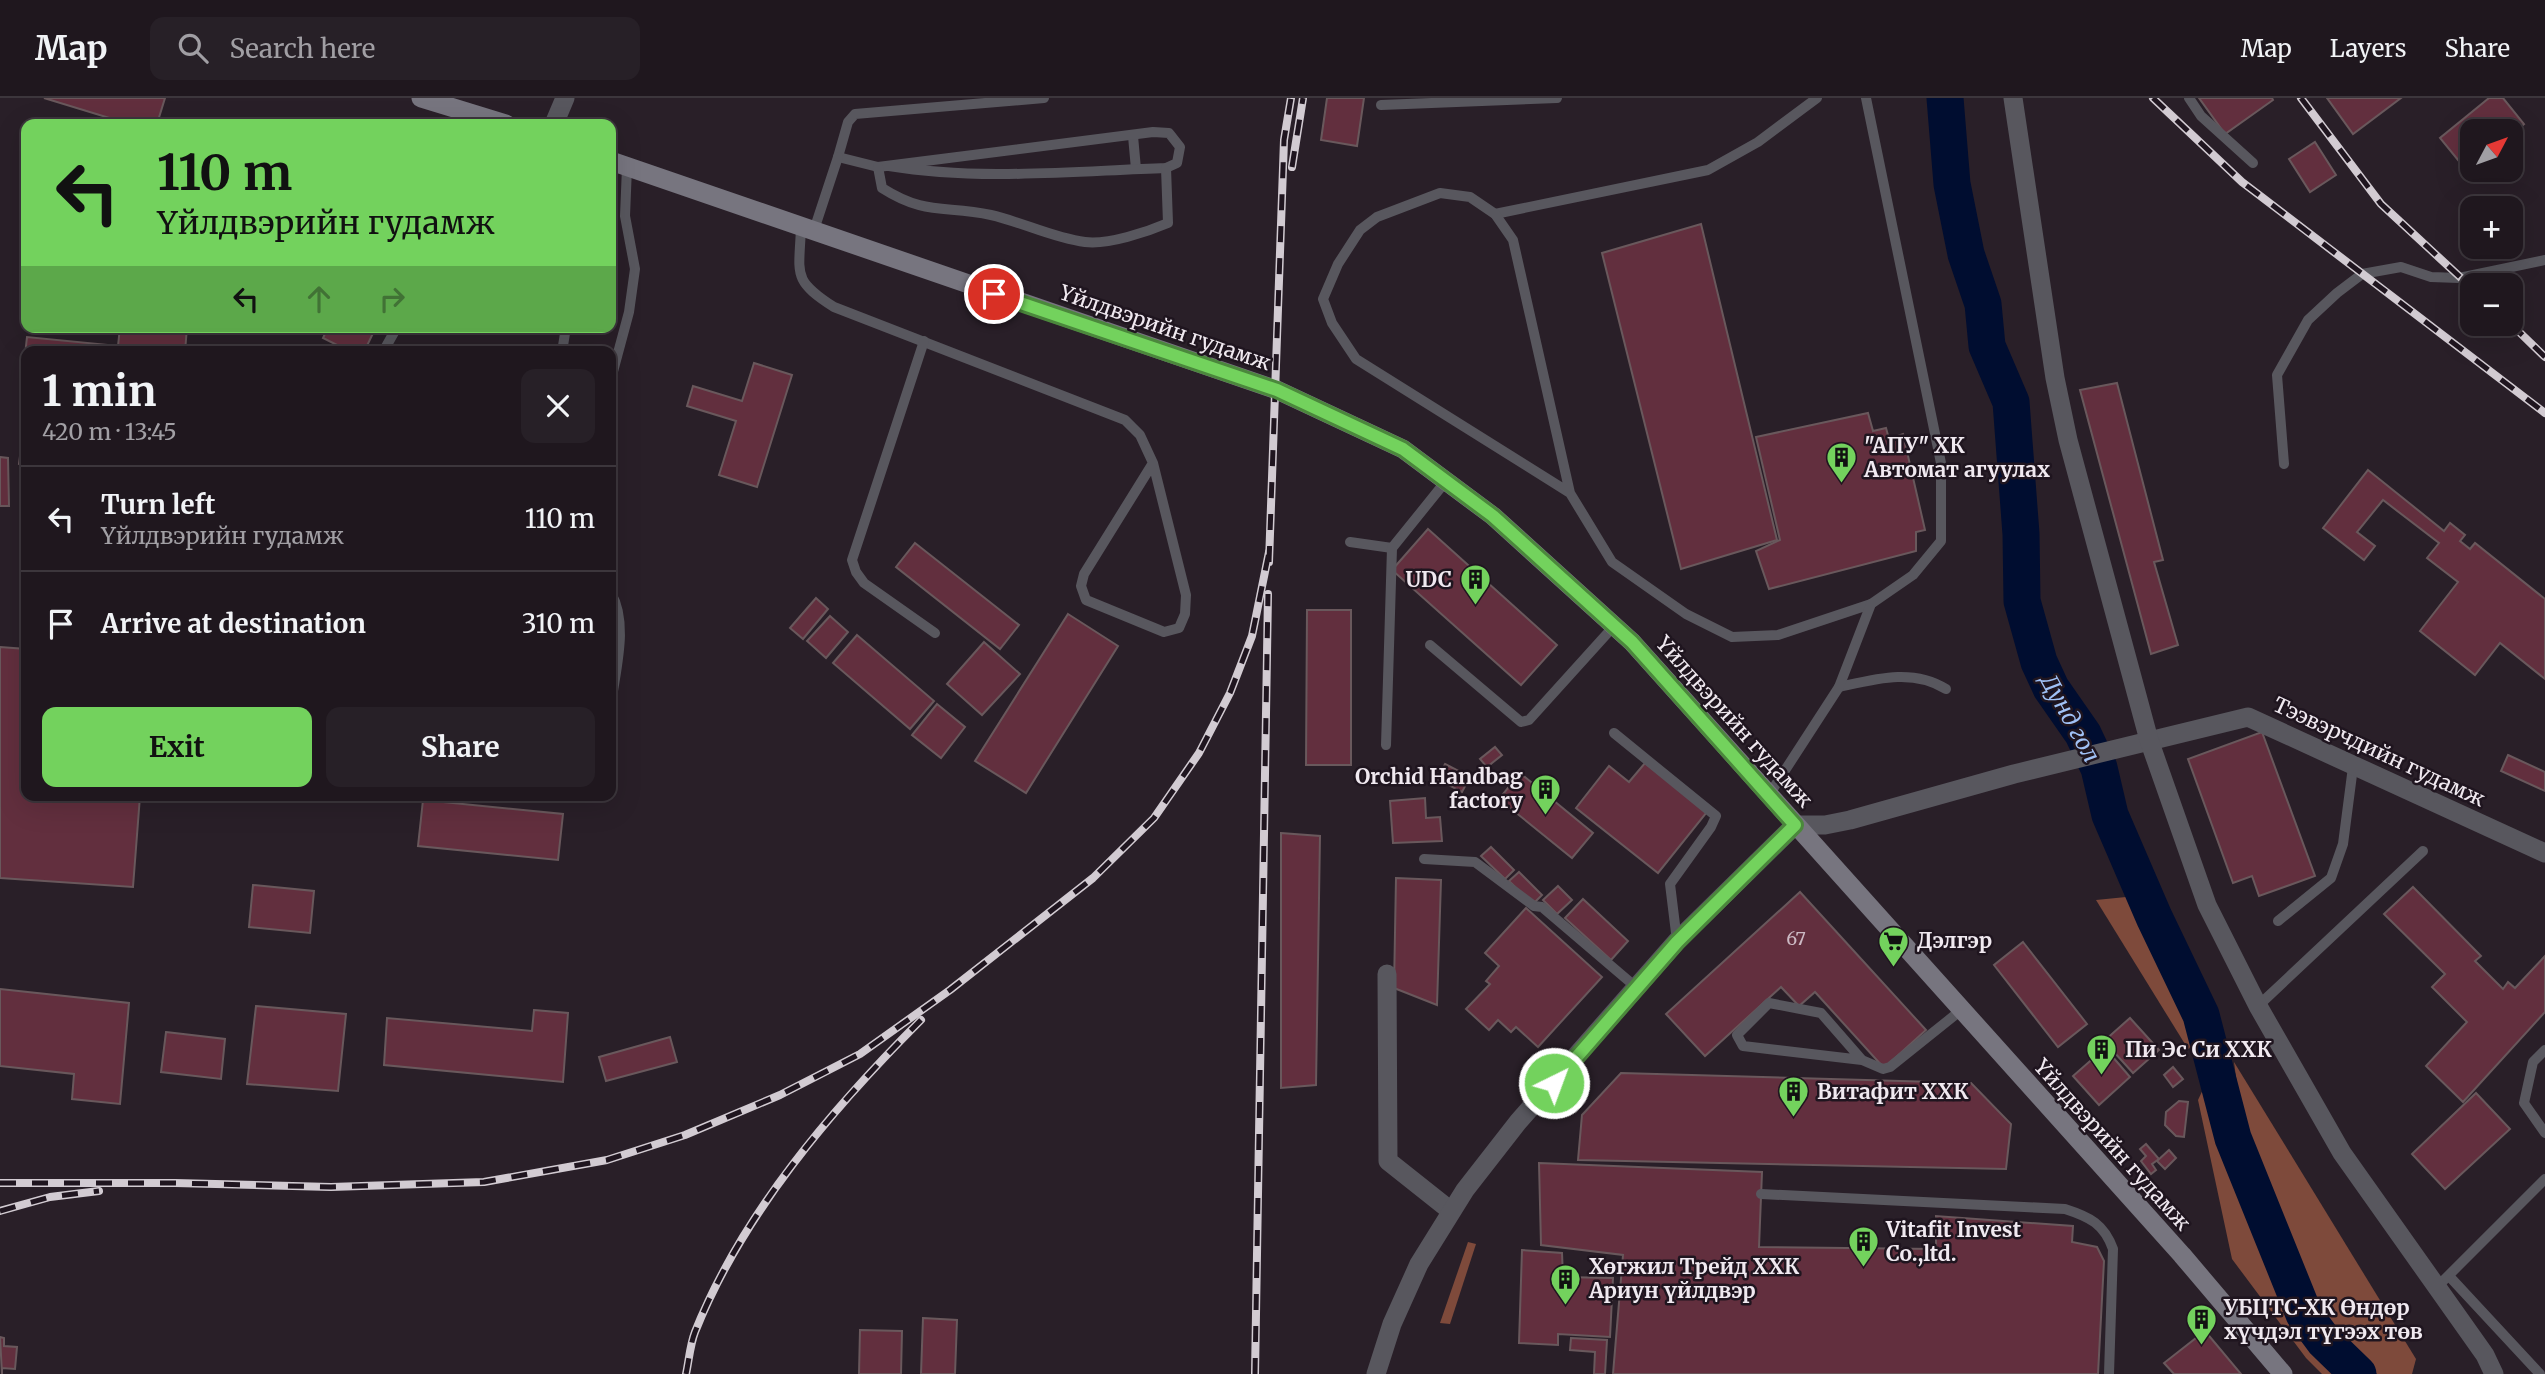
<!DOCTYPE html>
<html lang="en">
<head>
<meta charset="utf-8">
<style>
	body { margin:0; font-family:Merriweather,serif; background:#272027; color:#f1f3f6; height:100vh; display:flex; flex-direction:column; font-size:26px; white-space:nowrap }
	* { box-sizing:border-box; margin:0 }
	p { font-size:23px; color:#a19fa4 }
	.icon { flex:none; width:38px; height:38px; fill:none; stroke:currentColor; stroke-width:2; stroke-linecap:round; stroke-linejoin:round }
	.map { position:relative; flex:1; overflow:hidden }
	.details { position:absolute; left:21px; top:248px; width:595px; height:455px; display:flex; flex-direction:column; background:#1f171e; border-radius:14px; box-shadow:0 7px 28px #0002,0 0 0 2px #3c363c }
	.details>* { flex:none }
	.guide { position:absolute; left:21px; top:21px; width:595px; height:214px; border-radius:14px; box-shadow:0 7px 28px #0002,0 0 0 2px #3c363c; background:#73d25d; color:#111; overflow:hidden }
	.needle { width:46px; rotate:49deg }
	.tools { position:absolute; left:2460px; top:21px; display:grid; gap:14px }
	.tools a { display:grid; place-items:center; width:63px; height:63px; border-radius:14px; background:#1f171e; box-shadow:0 7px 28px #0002,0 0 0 2px #3c363c; font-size:35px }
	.pin { position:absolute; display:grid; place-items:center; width:60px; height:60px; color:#fff; margin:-30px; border:4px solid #fff; border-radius:50%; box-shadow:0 2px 7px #0007 }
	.me { position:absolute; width:77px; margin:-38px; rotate:42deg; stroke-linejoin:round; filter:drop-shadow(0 0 5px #0008) }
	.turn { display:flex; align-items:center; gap:24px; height:147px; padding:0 21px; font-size:32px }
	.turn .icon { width:91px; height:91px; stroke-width:2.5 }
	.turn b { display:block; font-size:49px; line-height:60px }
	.lanes { display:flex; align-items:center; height:66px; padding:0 21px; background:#0003; justify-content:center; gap:35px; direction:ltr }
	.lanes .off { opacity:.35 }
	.round { display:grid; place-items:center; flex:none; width:74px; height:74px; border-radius:14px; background:#272027 }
	.headline { display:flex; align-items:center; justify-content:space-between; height:119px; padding:0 21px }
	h1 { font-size:42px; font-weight:700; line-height:52px }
	.action { display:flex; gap:14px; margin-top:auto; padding:14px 21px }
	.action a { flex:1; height:80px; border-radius:14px; background:#73d25d; color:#111; font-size:28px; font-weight:700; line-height:80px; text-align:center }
	.action a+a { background:#272027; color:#f1f3f6 }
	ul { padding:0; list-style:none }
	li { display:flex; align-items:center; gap:21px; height:105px; padding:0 21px; border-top:2px solid #3c363c }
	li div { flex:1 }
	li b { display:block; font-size:26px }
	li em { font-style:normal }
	header { display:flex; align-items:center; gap:42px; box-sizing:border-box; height:98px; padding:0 35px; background:#1f171e; border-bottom:2px solid #3c363c }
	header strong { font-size:33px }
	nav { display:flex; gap:38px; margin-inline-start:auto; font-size:24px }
	.search { width:490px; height:63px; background:#272027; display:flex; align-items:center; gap:18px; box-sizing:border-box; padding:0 24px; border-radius:14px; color:#a19fa4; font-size:26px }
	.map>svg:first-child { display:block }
	.forest { fill:#7e4a3b }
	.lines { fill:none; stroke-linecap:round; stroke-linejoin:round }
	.river { stroke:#000d30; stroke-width:37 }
	.building { fill:#622f3e; stroke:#69585c; stroke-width:2 }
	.service { stroke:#58575e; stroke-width:10 }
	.minor { stroke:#58575e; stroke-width:19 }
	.tertiary { stroke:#58575e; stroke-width:19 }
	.secondary { stroke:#77757f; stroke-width:19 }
	.rail-casing { stroke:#d2cbd2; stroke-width:8 }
	.rail { stroke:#1f151f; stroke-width:5; stroke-dasharray:16; stroke-linecap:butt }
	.route-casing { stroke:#4b883c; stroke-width:18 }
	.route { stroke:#73d25d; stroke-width:12 }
	.labels { text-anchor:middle; stroke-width:5; stroke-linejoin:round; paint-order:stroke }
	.number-label { font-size:18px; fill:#ccbac4 }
	.street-label { font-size:21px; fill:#f0e9f0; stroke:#1f151f }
	.poi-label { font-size:21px; font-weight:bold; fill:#f0e9f0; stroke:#1f151f; text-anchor:start }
	.water-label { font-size:23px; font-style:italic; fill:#a0c1f6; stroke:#1f151f }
</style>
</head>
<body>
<header>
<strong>Map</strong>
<div class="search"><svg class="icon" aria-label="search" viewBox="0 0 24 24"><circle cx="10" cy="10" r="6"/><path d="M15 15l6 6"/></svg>Search here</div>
<nav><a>Map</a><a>Layers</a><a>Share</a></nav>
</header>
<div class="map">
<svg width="2545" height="1276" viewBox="0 0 2545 1276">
	<rect width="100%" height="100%" fill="#291f28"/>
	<!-- forest -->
	<g class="forest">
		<polygon points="2126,799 2171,871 2201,945 2188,951 2096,802"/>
		<polygon points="2234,964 2416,1261 2412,1276 2377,1276 2337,1243 2304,1197 2243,1031"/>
		<path d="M2207 983C2221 1032 2239 1078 2258 1125 2281 1180 2302 1236 2348 1276H2322L2306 1260 2232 1161 2198 1002Z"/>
		<polygon points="1468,1144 1476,1146 1450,1226 1440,1225"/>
	</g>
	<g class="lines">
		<!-- river -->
		<polyline class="river" points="1945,0 1952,86 1966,156 1983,206 1987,248 2011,304 2021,436 2022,503 2039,564 2051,590 2083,636 2099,670 2110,717 2154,819 2201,917 2233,1040 2304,1216 2324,1243 2358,1276"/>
	</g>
	<!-- building -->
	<g class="building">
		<polygon points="44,0 165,0 157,26 129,26"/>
		<polygon points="1327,0 1364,0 1357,48 1321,42"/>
		<polygon points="2199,0 2272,0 2273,2 2225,36"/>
		<polygon points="2327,0 2401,0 2353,36"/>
		<polygon points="2489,0 2503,0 2524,26 2511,37 2511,33 2473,33 2473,68 2467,73 2440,40"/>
		<polygon points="2315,44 2336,77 2310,94 2289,61"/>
		<polygon points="1701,126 1777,442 1681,471 1602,155"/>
		<polygon points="120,229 187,229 185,254 26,254 26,292 21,292 27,239 118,248"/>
		<polygon points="328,229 376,229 364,254 351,254 323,240"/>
		<polygon points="754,265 792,277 757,389 719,377 736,323 687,308 693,288 742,303"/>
		<polygon points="2117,285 2163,462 2154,464 2178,547 2151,556 2080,292"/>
		<polygon points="1868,315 1873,333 1886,330 1889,341 1903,336 1925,432 1916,434 1916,453 1769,491 1756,453 1780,442 1756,339"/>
		<polygon points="24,327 26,327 26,367 19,366"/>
		<polygon points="0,359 8,360 9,408 0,408"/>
		<polygon points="2368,372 2444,433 2450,425 2465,437 2460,443 2470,451 2475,445 2545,501 2545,581 2500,545 2475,577 2420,533 2458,484 2427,460 2439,445 2383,402 2357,434 2375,448 2364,462 2323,430"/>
		<polygon points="1428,431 1557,547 1521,587 1392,472"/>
		<polygon points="915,445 1019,527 1000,551 896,469"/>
		<polygon points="816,500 828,511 803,541 790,530"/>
		<polygon points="1307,512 1351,512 1351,667 1306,667"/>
		<polygon points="1068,516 1118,548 1026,695 975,663"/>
		<polygon points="830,518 848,534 826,560 807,543"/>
		<polygon points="857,537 934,603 910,631 833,565"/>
		<polygon points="984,544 1020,576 982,617 947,586"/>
		<polygon points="0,549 26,551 26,698 140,698 133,789 0,780"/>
		<polygon points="937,606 965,629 941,660 912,637"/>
		<polygon points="2262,634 2315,778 2259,798 2252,778 2233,785 2188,661"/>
		<polygon points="1495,649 1502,657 1487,669 1480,661"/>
		<polygon points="2508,657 2545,674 2545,693 2501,673"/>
		<polygon points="1645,665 1707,714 1658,775 1576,710 1609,668 1629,684"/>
		<polygon points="1445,666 1470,679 1462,694 1437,681"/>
		<polygon points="1520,675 1593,735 1572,760 1499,701"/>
		<polygon points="1425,700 1426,720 1440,719 1442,743 1393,745 1390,703"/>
		<polygon points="423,702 563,716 558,762 418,748"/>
		<polygon points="1281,735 1320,738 1316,987 1281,990"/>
		<polygon points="1491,749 1514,772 1505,781 1481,758"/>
		<polygon points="1519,774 1542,797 1533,806 1509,783"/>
		<polygon points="1396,780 1441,782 1437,907 1394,890"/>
		<polygon points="253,787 314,793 310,835 249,829"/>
		<polygon points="1558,788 1572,802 1557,816 1543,802"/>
		<polygon points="2413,789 2481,858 2475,863 2503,891 2508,884 2515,890 2545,858 2545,914 2463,1004 2426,968 2467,924 2432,889 2445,876 2384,816"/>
		<polygon points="1800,794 1926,932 1884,970 1815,894 1799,908 1781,889 1705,958 1666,916"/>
		<polygon points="1583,801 1628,843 1611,862 1565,820"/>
		<polygon points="1526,810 1602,879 1538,949 1516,929 1511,934 1498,922 1489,932 1466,911 1490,886 1486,883 1499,868 1485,855"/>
		<polygon points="2023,844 2087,926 2058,949 1994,867"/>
		<polygon points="0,891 129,905 120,1006 72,1001 74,976 0,968"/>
		<polygon points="256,908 346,916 338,993 247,986"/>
		<polygon points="534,912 568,915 563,984 384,967 387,920 532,933"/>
		<polygon points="2130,920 2159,952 2133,975 2104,943"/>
		<polygon points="166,934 225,941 221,981 161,974"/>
		<polygon points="670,939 677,964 606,983 599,959"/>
		<polygon points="2105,950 2130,979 2099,1007 2073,978"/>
		<polygon points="2173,969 2183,981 2173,989 2164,977"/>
		<polygon points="1621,975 1971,985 2011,1026 2006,1071 1578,1062 1582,1017"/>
		<polygon points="2476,995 2510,1031 2445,1091 2412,1056"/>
		<polygon points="2179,1003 2188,1004 2184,1039 2176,1038 2165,1027 2166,1014"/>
		<polygon points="2146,1046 2159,1061 2152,1066 2156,1072 2151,1076 2141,1063 2146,1058 2140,1051"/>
		<polygon points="2169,1052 2176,1060 2165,1071 2157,1063"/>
		<polygon points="1539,1065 1762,1074 1759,1149 1936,1151 1936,1118 2073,1128 2072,1144 2097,1149 2104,1163 2098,1276 1613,1276 1623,1157 1541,1147"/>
		<polygon points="1522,1152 1562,1155 1563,1179 1613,1180 1610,1239 1558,1236 1558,1247 1519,1245"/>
		<polygon points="923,1220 957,1222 955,1276 921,1276"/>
		<polygon points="860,1232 902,1233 901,1276 859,1276"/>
		<polygon points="2205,1233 2241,1276 2174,1276 2164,1265"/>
		<polygon points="0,1239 4,1240 4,1248 17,1249 15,1271 2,1270 2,1276"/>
		<polygon points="1571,1240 1607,1242 1605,1276 1594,1276 1595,1254 1570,1252"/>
	</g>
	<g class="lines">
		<!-- service -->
		<g class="service">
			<polyline points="2189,0 2201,18 2253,65"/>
			<polyline points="1381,7 1557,0"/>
			<polyline points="1133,38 1136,71"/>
			<path d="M889 68C980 83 1074 73 1166 70L1177 65 1180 49 1169 35 1153 34 878 69 838 59 848 24 855 16 1044 0"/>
			<path d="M878 69 882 90C926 118 945 107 991 117 1022 124 1053 140 1085 144 1108 147 1147 134 1168 125L1166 70"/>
			<polyline points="1495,116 1708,72 1758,44 1817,0"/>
			<path d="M801 130C799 177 792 182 834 209L1125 322 1140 337 1153 365 1186 497 1185 516 1179 530 1164 534 1086 502 1081 488 1084 476 1153 365"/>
			<polyline points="813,135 838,59"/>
			<polyline points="924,243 852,462 856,474 864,485 935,535"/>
			<polyline points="383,254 397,229"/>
			<polyline points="562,254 566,229"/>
			<polyline points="611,281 629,214 635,171 625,118 627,69"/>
			<polyline points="2284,366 2277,277 2308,222 2337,195 2362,176 2401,169 2431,179 2459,180 2545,162"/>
			<polyline points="1570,395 1356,261 1332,225 1323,201 1338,166 1360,132 1377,119 1440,95 1470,99 1495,116 1513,142 1570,395 1612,464 1686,516 1732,539 1778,537 1871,506"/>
			<polyline points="1350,444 1392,450"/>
			<path d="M611 495C629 526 615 573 611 607"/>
			<polyline points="1430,547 1521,624 1529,622 1614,528"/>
			<path d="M1839 589C1875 581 1913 570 1946 591"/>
			<polyline points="1614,635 1716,718 1711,729 1670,786 1677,843"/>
			<polyline points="1386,647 1392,450 1446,383"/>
			<polyline points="1769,697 1839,589 1871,506 1913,477 1941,443 1941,365 1866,0"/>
			<polyline points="1424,761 1475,764 1534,808 1542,809 1637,890"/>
			<polyline points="2278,823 2331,780 2343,746 2353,669"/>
			<polyline points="2258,908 2423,753"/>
			<polyline points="2545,952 2533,964 2524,1005 2545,1035"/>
			<polyline points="1862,962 1743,948 1737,937 1769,905 1821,915 1862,962 1883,971 1890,969 1960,913"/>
			<path d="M1761 1096 2065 1111C2090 1119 2104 1126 2113 1151L2109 1276"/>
			<polyline points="2449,1178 2540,1276"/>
			<polyline points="2436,1190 2545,1081"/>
		</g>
		<!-- minor -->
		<g class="minor">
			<polyline points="554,26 565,0"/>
			<polyline points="1795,727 1825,727 1850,722 2014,676 2248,619 2545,755"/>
			<polyline points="1387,876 1388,1063 1451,1113"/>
		</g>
		<!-- tertiary -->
		<g class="tertiary">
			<polyline points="2013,0 2055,280 2068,342 2149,642 2207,807 2258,908 2342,1055 2485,1257 2494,1276"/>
			<polyline points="1376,1276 1392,1226 1419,1166 1465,1092 1518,1024 1677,843 1795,727"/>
		</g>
		<!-- secondary -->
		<g class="secondary">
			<polyline points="421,0 506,26"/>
			<polyline points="611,63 1277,292 1403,351 1493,418 1632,544 2182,1157 2283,1276"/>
		</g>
		<defs>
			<g id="rail">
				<polyline points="2153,0 2242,84 2545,315"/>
				<polyline points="2301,0 2381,106 2473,191"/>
				<polyline points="1292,69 1303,0"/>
				<polyline points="2511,226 2545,259"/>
				<polyline points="1269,464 1284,42 1291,0"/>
				<polyline points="0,1085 175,1085 331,1089 484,1084 607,1062 685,1037 780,997 860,956 950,892 1093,780 1154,720 1199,655 1230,595 1252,538 1269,454"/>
				<polyline points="0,1113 50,1099 99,1093"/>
				<path d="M686 1276C689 1262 690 1247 695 1234 742 1116 832 1011 921 922"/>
				<polyline points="1255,1276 1268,496"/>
			</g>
		</defs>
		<!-- rail casing -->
		<use href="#rail" class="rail-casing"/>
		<!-- rail -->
		<use href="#rail" class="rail"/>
	</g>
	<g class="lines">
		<defs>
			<polyline id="route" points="994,196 1277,292 1403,351 1493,418 1632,544 1795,727 1677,844 1554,985"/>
		</defs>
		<!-- route casing -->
		<use href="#route" class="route-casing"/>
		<!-- route -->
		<use href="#route" class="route"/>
	</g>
	<!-- icons -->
	<defs>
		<symbol id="building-pin" viewBox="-11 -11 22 30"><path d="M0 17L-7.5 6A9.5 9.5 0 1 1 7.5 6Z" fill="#73d25d" stroke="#1f151f"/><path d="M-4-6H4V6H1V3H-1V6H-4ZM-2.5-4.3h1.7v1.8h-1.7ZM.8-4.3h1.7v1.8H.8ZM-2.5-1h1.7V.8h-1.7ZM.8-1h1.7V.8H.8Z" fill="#111"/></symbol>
		<symbol id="supermarket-pin" viewBox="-11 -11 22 30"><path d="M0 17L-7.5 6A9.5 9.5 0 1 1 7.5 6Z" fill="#73d25d" stroke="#1f151f"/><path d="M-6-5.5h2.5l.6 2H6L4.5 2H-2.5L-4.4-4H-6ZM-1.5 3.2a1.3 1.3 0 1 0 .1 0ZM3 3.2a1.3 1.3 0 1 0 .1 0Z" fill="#111"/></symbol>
	</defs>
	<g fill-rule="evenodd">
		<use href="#building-pin" x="1824" y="342" width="35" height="47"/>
		<use href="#building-pin" x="1458" y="464" width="35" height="47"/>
		<use href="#building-pin" x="1528" y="674" width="35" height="47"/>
		<use href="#supermarket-pin" x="1876" y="826" width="35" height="47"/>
		<use href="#building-pin" x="2084" y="934" width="35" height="47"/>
		<use href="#building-pin" x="1776" y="976" width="35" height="47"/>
		<use href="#building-pin" x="1846" y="1126" width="35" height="47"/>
		<use href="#building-pin" x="1548" y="1164" width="35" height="47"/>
		<use href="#building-pin" x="2184" y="1204" width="35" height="47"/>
	</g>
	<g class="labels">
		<!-- number labels -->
		<g class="number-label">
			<text x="1796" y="847">67</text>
		</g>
		<!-- street labels -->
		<g class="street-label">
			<text transform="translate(1165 230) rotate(19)" y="7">Yйлдвэрийн гудамж</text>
			<text transform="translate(1734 624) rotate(48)" y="7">Yйлдвэрийн гудамж</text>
			<text transform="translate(2379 654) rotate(25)" y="7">Тээвэрчдийн гудамж</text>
			<text transform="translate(2112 1047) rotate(48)" y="7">Yйлдвэрийн гудамж</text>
		</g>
		<!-- poi labels -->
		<g class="poi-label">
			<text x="1864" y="355">"АПУ" ХК<tspan x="1864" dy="24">Автомат агуулах</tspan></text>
			<text x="1452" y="489" text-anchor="end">UDC</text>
			<text x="1523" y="686" text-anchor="end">Orchid Handbag<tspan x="1523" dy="24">factory</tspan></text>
			<text x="1917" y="850">Дэлгэр</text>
			<text x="2125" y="959">Пи Эс Си ХХК</text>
			<text x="1817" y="1001">Витафит ХХК</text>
			<text x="1886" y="1139">Vitafit Invest<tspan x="1886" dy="24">Co.,ltd.</tspan></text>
			<text x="1589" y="1176">Хөгжил Трейд ХХК<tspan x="1589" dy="24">Ариун үйлдвэр</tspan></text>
			<text x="2224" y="1217">УБЦТС-ХК Өндөр<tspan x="2224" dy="24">хүчдэл түгээх төв</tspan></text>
		</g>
		<!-- water labels -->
		<g class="water-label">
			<text transform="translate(2070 620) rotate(61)" y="8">Дунд гол</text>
		</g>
	</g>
</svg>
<div class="tools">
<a><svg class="needle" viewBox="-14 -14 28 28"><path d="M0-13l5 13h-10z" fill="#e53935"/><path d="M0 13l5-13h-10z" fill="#a19fa4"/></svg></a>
<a>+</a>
<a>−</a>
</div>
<div class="pin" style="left:994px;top:196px;background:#d93025"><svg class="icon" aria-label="arrive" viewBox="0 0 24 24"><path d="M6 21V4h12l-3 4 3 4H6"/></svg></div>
<svg class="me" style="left:1554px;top:985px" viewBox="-20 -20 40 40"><circle r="17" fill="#73d25d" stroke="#fff" stroke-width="3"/><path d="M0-11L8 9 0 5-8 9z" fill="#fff"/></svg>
<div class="guide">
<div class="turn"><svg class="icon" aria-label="left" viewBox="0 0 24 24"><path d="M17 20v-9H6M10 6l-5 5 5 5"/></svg><div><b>110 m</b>Yйлдвэрийн гудамж</div></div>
<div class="lanes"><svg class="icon" aria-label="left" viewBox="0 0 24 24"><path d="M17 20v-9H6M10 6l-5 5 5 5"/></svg><svg class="icon off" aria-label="ahead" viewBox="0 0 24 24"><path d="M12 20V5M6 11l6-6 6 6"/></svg><svg class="icon off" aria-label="right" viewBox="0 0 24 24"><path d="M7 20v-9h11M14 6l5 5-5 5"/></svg></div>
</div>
<section class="details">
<div class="headline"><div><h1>1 min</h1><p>420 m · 13:45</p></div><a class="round"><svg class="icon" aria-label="close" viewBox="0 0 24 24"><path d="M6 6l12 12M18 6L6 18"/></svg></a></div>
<ul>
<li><svg class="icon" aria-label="left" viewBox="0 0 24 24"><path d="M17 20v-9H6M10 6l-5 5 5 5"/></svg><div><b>Turn left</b><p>Yйлдвэрийн гудамж</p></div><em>110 m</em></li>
<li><svg class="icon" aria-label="arrive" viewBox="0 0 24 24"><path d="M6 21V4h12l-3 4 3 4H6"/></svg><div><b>Arrive at destination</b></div><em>310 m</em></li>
</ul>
<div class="action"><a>Exit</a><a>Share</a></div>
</section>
</div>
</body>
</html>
